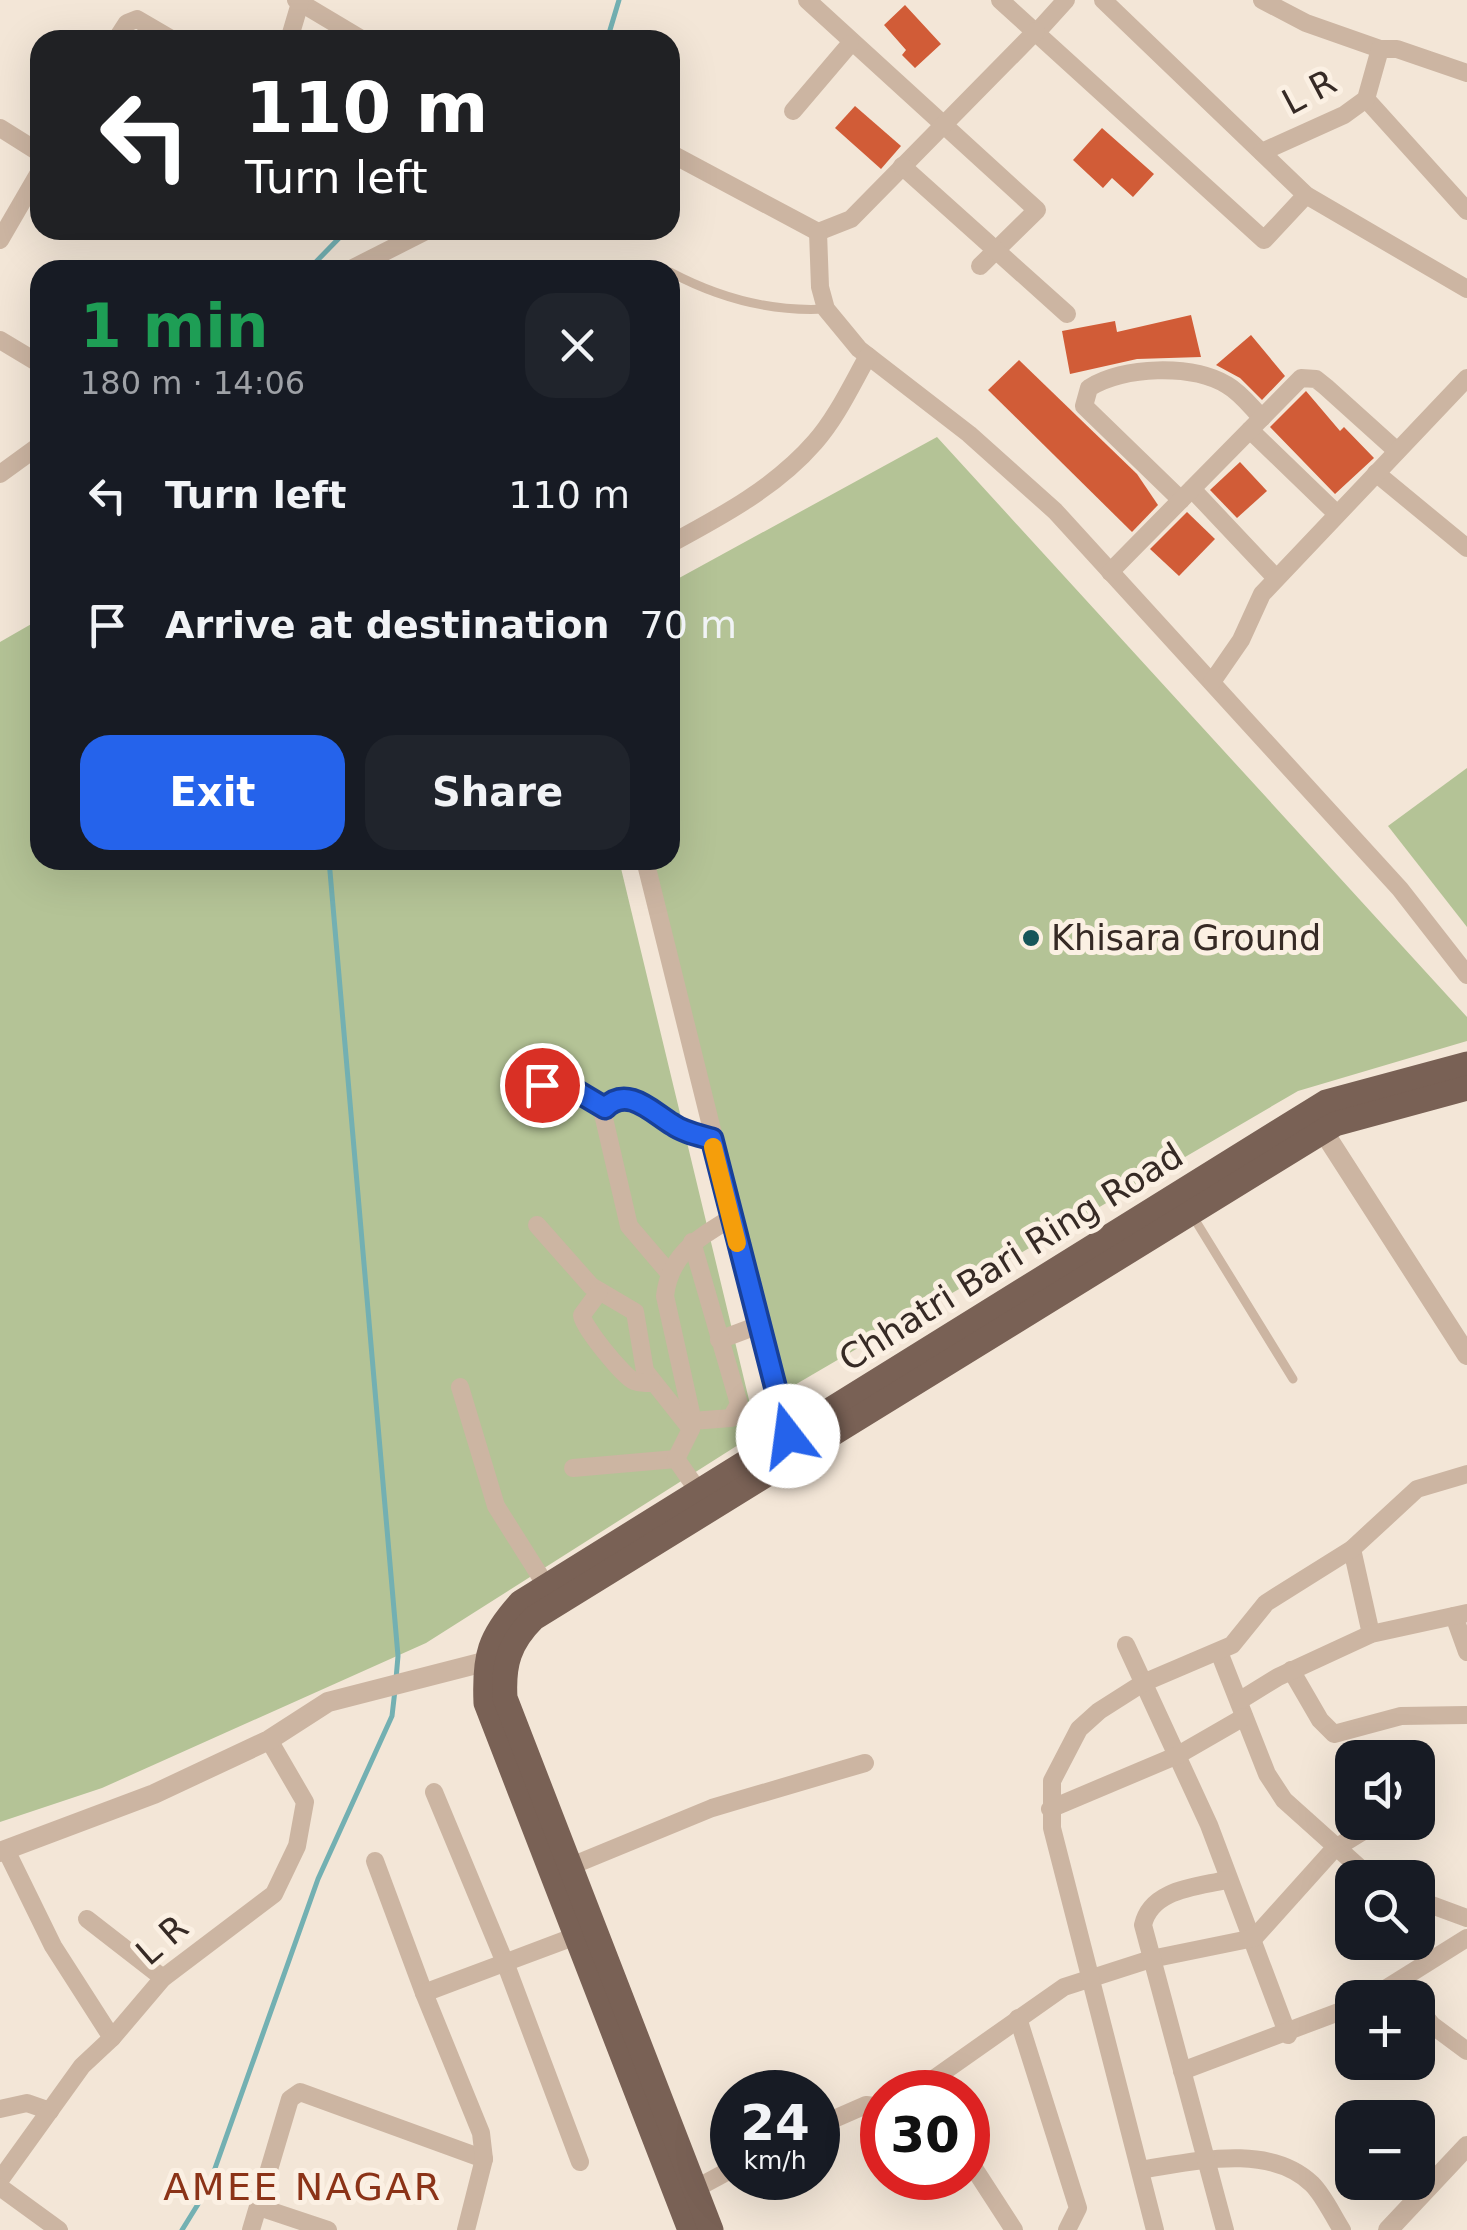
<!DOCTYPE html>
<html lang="en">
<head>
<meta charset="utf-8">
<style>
	body { margin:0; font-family:"DejaVu Sans",sans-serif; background:#20242c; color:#f1f3f6; height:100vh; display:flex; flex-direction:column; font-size:38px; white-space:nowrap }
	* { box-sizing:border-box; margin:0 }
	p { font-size:32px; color:#9ea1a6 }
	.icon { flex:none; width:55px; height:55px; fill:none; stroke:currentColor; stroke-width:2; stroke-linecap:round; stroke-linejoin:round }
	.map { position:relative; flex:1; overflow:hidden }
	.details { position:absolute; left:30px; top:260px; width:650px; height:610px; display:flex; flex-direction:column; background:#171b24; border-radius:30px; box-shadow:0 10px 40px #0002 }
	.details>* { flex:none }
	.hud { position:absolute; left:30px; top:30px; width:650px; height:210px; border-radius:30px; box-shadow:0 10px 40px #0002; background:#202124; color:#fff; overflow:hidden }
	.fabs { position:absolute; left:1335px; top:1740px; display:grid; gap:20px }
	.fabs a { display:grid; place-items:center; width:100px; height:100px; border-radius:20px; background:#171b24; box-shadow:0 10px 40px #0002; font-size:50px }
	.speed { position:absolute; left:710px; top:2070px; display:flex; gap:20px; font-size:50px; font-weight:700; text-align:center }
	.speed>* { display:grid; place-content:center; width:130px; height:130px; border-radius:50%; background:#171b24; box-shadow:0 10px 40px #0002; line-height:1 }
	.speed small { font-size:25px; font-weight:400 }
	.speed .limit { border:15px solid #d22; background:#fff; color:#111 }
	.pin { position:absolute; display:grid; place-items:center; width:85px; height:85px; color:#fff; margin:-42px; border:5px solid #fff; border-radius:50%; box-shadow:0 2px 10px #0007 }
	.me { position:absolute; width:110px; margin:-55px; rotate:345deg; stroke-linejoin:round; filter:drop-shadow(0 0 8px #0008) }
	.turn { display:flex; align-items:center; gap:35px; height:210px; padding:0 50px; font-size:45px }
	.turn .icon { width:130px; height:130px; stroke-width:2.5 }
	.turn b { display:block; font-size:70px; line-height:85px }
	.round { display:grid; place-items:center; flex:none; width:105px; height:105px; border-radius:30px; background:#20242c }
	.head { display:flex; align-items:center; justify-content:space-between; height:170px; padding:0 50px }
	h1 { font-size:60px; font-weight:800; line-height:75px; color:#1e9e55 }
	.action { display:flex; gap:20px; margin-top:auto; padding:20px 50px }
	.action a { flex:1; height:115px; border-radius:30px; background:#2563eb; color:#fff; font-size:40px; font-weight:800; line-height:115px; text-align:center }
	.action a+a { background:#20242c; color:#f1f3f6 }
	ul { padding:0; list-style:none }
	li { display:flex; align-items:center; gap:30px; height:130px; padding:0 50px }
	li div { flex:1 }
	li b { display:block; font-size:38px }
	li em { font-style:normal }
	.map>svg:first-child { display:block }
	.green { fill:#b4c396 }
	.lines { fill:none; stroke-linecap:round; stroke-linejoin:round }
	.stream { stroke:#73b0b2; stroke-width:5 }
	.building { fill:#d15c37 }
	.service { stroke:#ccb5a2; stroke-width:9 }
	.minor { stroke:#ccb5a2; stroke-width:18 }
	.tertiary { stroke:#ccb5a2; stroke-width:20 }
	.primary { stroke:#796155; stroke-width:25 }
	.route-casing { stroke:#184099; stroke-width:25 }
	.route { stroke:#2563eb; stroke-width:18 }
	.slow { stroke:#f59e0b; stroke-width:18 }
	.poi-dot { fill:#17565a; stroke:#fbf0e3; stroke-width:4 }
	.labels { text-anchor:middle; stroke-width:10; stroke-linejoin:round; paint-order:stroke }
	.street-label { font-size:35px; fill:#362a25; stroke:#fbf0e3 }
	.poi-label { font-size:35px; fill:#362a25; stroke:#fbf0e3; text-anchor:start }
	.neighbourhood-label { font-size:38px; letter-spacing:2.5px; fill:#8b3317; stroke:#fbf0e3 }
</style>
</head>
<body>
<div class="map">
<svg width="1467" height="2230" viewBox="0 0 1467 2230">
	<rect width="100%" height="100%" fill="#f3e6d7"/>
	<!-- green -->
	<g class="green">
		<polygon points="937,437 1467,1017 1467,1041 1298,1091 769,1400 650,860 670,860 670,583"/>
		<polygon points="40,619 40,860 619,860 757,1433 426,1643 102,1788 0,1822 0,642"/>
		<polygon points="1467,768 1467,927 1388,826"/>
	</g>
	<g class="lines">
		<!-- stream -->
		<g class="stream">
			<polyline points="607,40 619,0"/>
			<polyline points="308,270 347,230"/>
			<polyline points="329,860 398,1656 396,1679"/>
			<polyline points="182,2230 208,2188 318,1879 392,1716 395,1690"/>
		</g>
	</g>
	<!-- building -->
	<g class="building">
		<polygon points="905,5 941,44 915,68 902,55 906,50 884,25"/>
		<polygon points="855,106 901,146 881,169 835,128"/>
		<polygon points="1102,128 1154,174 1133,197 1112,178 1103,188 1073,160"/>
		<polygon points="1191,315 1201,357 1137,359 1070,374 1062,331 1115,321 1117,332"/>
		<polygon points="1251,335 1285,376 1262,400 1240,378 1216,365"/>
		<polygon points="1019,360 1137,474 1158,505 1132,532 988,390"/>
		<polygon points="1306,391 1340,431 1344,427 1374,458 1335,494 1270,427"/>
		<polygon points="1240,462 1267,491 1237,518 1210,490"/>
		<polygon points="1187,512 1215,539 1179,576 1150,549"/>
	</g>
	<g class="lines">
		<!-- service -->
		<g class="service">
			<path d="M670 272C719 298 769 312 825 309"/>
			<polyline points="542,1085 568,1085 605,1108"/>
			<polyline points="1192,1215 1293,1379"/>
		</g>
		<!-- minor -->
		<g class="minor">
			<polyline points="296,0 363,40"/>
			<polyline points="807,0 1037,210 980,266"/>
			<polyline points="1000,0 1264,240 1306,195"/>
			<polyline points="1103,0 1306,195 1467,289"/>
			<polyline points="1262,0 1306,23 1380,49"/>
			<polyline points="1037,32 1066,0"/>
			<polyline points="116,40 127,23 137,19 173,40"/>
			<polyline points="289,40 300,3"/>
			<polyline points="1366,99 1467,211"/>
			<polyline points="793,111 850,44"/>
			<polyline points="0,128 40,153"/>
			<polyline points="1262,152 1344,115 1366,99 1380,49 1397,49 1467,73"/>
			<polyline points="670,153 818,232 851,219 1036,31"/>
			<polyline points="902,166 1067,314"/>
			<polyline points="321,230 334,230"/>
			<polyline points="818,232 820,287 826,309 859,349 969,434 1055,511 1400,889 1467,975"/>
			<polyline points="0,240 40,171"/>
			<polyline points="349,270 428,230"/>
			<polyline points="0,340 40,364"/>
			<polyline points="1250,430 1337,514"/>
			<polyline points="1376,473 1467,548"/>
			<polyline points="0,474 40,445"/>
			<polyline points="1192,489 1276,578"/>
			<path d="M1181 500 1084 406 1089 388C1123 366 1192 364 1227 385 1241 393 1251 407 1262 418"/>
			<path d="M670 544C722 516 776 487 815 442 837 417 852 384 868 356"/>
			<polyline points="1110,572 1301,378 1316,379 1326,387 1397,451"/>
			<polyline points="1212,682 1241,640 1262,594 1467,378"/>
			<polyline points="645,860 788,1436"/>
			<polyline points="537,1225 591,1286 635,1312 645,1371 691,1429"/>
			<polyline points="670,1274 629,1226 603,1114 610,1102 633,1100 680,1129 712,1139"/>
			<path d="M599 1292 582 1315C582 1326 624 1377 634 1381 641 1384 644 1383 651 1383"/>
			<polyline points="719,1340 759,1325"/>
			<polyline points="460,1387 496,1506 547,1587"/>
			<polyline points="692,1421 731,1418 739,1404 692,1242"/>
			<polyline points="573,1468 676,1459"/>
			<path d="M699 1492 676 1459 691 1429V1413L665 1296C670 1254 697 1239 731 1218"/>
			<polyline points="1352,1549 1371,1634"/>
			<polyline points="1454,1616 1467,1652"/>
			<polyline points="1126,1645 1209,1825 1288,2035"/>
			<polyline points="1219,1652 1267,1774 1284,1800 1371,1878"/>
			<polyline points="1291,1670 1320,1720 1334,1734 1401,1716 1467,1715"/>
			<polyline points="1239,1701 1278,1677 1371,1634 1467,1613"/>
			<polyline points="434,1792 506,1965 580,2162"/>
			<polyline points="1050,1809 1178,1755 1244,1717"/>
			<polyline points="6,1850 53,1946 112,2038"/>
			<polyline points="375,1861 424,1993"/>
			<polyline points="571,1866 712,1808 865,1763"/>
			<polyline points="1418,1900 1467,1918"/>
			<polyline points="87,1919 163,1978"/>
			<polyline points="1371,1998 1467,1938"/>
			<polyline points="1418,2008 1432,2025 1467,2051"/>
			<polyline points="1018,2018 1078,2208 1067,2230"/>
			<polyline points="1182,2071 1352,2007"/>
			<polyline points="915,2092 1064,1987 1151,1959 1254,1938 1334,1849 1378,1822"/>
			<polyline points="0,2109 27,2103 50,2111"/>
			<polyline points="818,2126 866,2105 882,2107"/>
			<polyline points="968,2159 1014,2230"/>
			<path d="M1140 2170C1192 2162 1269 2142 1312 2184 1324 2196 1333 2216 1342 2230"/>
			<polyline points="0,2180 82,2066 112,2038 163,1978 274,1894 297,1846 305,1802 269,1740"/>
			<polyline points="0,2187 59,2230"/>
			<polyline points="695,2189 732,2169"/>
			<polyline points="259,2207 328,2230"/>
			<polyline points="251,2230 290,2099 300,2092 484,2159"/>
			<polyline points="466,2230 484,2159 481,2133 424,1993 576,1936"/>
			<polyline points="1155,2230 1052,1828 1052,1781 1079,1729 1099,1711 1143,1683 1232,1645 1266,1603 1352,1549 1417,1489 1467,1474"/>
			<path d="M1225 2230 1143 1925C1151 1889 1196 1887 1226 1880"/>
		</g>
		<!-- tertiary -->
		<g class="tertiary">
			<polyline points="1323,1131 1467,1355"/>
			<polyline points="0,1852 154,1794 269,1740 328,1702 484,1662"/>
			<polyline points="1388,2230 1467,2146"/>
		</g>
		<!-- primary -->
		<g class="primary">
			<path d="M690 2230 486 1703C484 1656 489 1637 521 1602L1326 1102 1467 1064"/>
			<path d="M711 2230 505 1698C503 1664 509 1643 534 1618L1335 1124 1467 1088"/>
		</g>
	</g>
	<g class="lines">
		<defs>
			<path id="route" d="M542 1085 568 1086 605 1108C627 1085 652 1112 672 1124 683 1132 698 1135 712 1139L788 1436"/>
		</defs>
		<!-- route casing -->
		<use href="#route" class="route-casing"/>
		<!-- route -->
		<use href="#route" class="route"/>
		<!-- slow -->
		<polyline class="slow" points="713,1147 737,1243"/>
	</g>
	<!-- markers -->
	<circle class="poi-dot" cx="1031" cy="938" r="10"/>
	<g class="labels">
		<!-- street labels -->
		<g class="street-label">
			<text transform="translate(1309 92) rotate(-28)" y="12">L R</text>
			<text transform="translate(1011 1257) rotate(-32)" y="12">Chhatri Bari Ring Road</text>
			<text transform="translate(162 1940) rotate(-41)" y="12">L R</text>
		</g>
		<!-- poi labels -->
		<g class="poi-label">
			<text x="1051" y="950">Khisara Ground</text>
		</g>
		<!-- neighbourhood labels -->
		<g class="neighbourhood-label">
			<text x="303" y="2200">AMEE NAGAR</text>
		</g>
	</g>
</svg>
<div class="fabs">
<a><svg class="icon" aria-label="sound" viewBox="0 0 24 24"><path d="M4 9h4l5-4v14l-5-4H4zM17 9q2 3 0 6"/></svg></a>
<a><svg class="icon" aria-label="search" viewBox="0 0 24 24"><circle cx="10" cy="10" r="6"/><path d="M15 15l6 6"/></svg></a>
<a>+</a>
<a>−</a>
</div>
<div class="speed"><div>24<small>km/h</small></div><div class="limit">30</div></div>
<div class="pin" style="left:542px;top:1085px;background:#d93025"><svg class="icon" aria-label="arrive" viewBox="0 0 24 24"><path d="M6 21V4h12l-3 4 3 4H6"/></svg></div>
<svg class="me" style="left:788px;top:1436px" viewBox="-20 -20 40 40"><circle r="19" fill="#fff"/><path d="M0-13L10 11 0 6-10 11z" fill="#2563eb"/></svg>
<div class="hud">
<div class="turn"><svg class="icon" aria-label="left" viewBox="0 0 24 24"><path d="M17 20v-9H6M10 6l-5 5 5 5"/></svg><div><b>110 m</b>Turn left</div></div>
</div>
<section class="details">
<div class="head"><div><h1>1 min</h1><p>180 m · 14:06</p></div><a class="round"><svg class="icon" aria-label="close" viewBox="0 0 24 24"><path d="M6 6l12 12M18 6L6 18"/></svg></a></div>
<ul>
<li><svg class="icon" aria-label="left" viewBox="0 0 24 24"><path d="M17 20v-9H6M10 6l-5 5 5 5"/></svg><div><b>Turn left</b></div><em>110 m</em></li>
<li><svg class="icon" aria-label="arrive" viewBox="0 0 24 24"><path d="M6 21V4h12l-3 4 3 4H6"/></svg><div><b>Arrive at destination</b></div><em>70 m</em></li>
</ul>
<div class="action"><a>Exit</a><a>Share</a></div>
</section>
</div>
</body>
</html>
